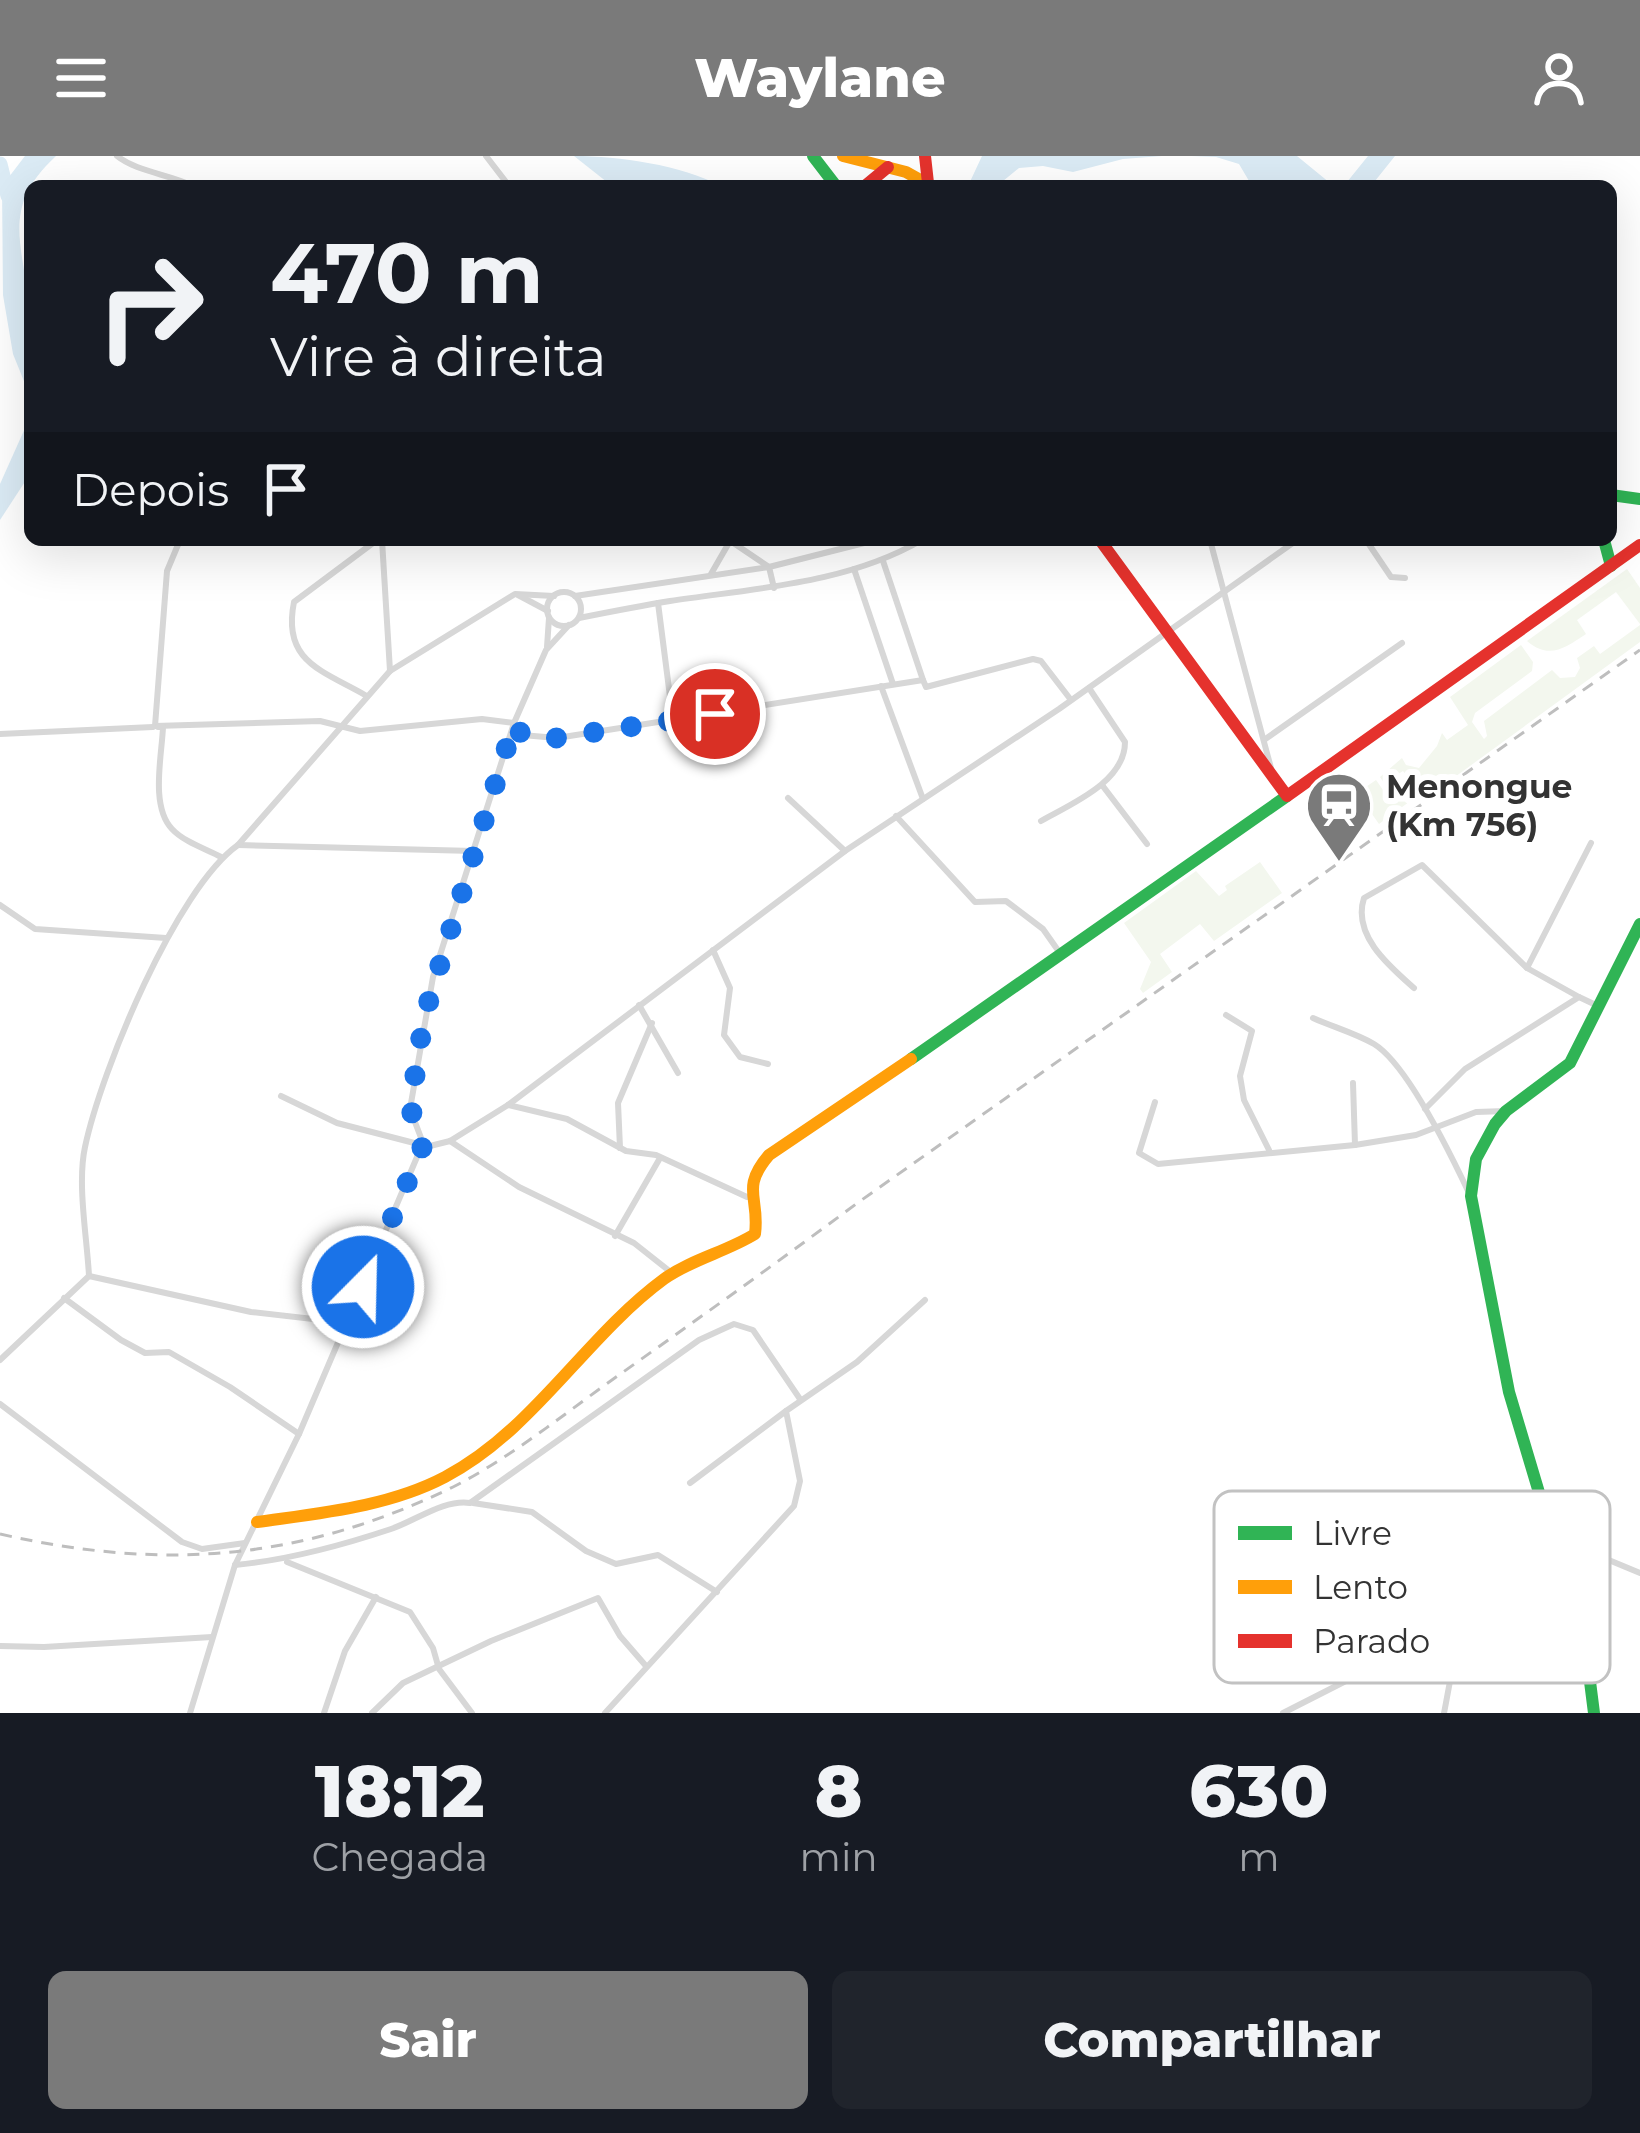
<!DOCTYPE html>
<html lang="pt">
<head>
<meta charset="utf-8">
<style>
	body { margin:0; font-family:Montserrat,sans-serif; background:#20242c; color:#f1f3f6; height:100vh; display:flex; flex-direction:column; font-size:45px; white-space:nowrap }
	* { box-sizing:border-box; margin:0 }
	p { font-size:39px; color:#9ea1a6 }
	.icon { flex:none; width:66px; height:66px; fill:none; stroke:currentColor; stroke-width:2; stroke-linecap:round; stroke-linejoin:round }
	.map { position:relative; height:1557px; overflow:hidden }
	.drawer { display:flex; flex-direction:column; background:#171b24; flex:1 }
	.drawer>* { flex:none }
	.banner { position:absolute; left:24px; top:24px; width:1593px; height:366px; border-radius:18px; box-shadow:0 12px 48px #0002; background:#171b24; color:#f1f3f6; overflow:hidden }
	.pin { position:absolute; display:grid; place-items:center; width:102px; height:102px; color:#fff; margin:-51px; border:6px solid #fff; border-radius:50%; box-shadow:0 3px 12px #0007 }
	.me { position:absolute; width:132px; margin:-66px; rotate:23deg; stroke-linejoin:round; filter:drop-shadow(0 0 9px #0008) }
	.turn { display:flex; align-items:center; gap:42px; height:252px; padding:0 48px; font-size:54px }
	.turn .icon { width:156px; height:156px; stroke-width:2.5 }
	.turn b { display:block; font-size:84px; line-height:102px }
	.then { display:flex; align-items:center; height:114px; padding:0 48px; background:#0003; gap:24px; font-size:45px }
	.eta { display:flex; justify-content:space-evenly; align-items:center; height:204px; text-align:center }
	.eta b { font-size:72px; font-weight:800; line-height:84px }
	.button { display:flex; gap:24px; margin-top:auto; padding:24px 48px }
	.button a { flex:1; height:138px; border-radius:18px; background:#7a7a7a; color:#fff; font-size:48px; font-weight:800; line-height:138px; text-align:center }
	.button a+a { background:#20242c; color:#f1f3f6 }
	header { display:flex; justify-content:space-between; align-items:center; height:156px; padding:0 48px; background:#7a7a7a; color:#fff; font-size:54px; font-weight:800 }
	.map>svg:first-child { display:block }
	.green { fill:#f3f7ee }
	.water { fill:#dbebf5 }
	.lines { fill:none; stroke-linecap:round; stroke-linejoin:round }
	.river { stroke:#dbebf5; stroke-width:15 }
	.street { stroke:#d7d7d7; stroke-width:6 }
	.fast { stroke:#30b455; stroke-width:12 }
	.slow { stroke:#ff9f0a; stroke-width:12 }
	.jam { stroke:#e5322d; stroke-width:12 }
	.rail { stroke:#bebebe; stroke-width:3; stroke-dasharray:12 9; stroke-linecap:butt }
	.route { stroke:#1a73e8; stroke-width:21; stroke-dasharray:0 37.8 }
	.labels { text-anchor:middle; stroke-width:12; stroke-linejoin:round; paint-order:stroke }
	.poi-label { font-size:33px; font-weight:bold; fill:#333; stroke:#fff; text-anchor:start }
	.key { fill:#fff; stroke:#c2c2c2; stroke-width:3 }
	.key-label { font-size:33px; fill:#333 }
</style>
</head>
<body>
<header><svg class="icon" aria-label="menu" viewBox="0 0 24 24"><path d="M4 6h16M4 12h16M4 18h16"/></svg>Waylane<svg class="icon" aria-label="person" viewBox="0 0 24 24"><circle cx="12" cy="8" r="4"/><path d="M4 21q1-7 8-7t8 7"/></svg></header>
<div class="map">
<svg width="1640" height="1557" viewBox="0 0 1640 1557">
	<rect width="100%" height="100%" fill="#fff"/>
	<!-- green -->
	<g class="green">
		<path d="M1627 413 1640 432V468L1616 436 1577 464 1586 478C1565 492 1549 504 1527 485Z"/>
		<polygon points="1640,469 1640,486 1448,626 1443,621 1379,668 1357,637 1376,624 1388,641 1405,632 1403,627 1408,622 1403,615 1384,627 1380,621 1402,602 1406,609 1419,612 1437,590 1442,577 1447,584 1468,569 1450,541 1521,489 1533,506 1532,515 1475,557 1472,566 1484,583 1487,580 1484,565 1552,514 1560,522 1575,521 1580,512 1577,502 1594,490 1600,498"/>
		<polygon points="1260,706 1282,737 1214,785 1200,768 1160,798 1172,816 1143,837 1140,833 1151,806 1124,767 1196,715 1219,740 1227,734 1225,730"/>
	</g>
	<!-- water -->
	<g class="water">
		<path d="M25 0H56C0 52 23 87 30 155 33 182 30 212 30 240L13 198 3 139 2 30Z"/>
		<path d="M574 0C619 0 681 9 721 30H612Z"/>
		<polygon points="982,0 1162,0 1123,3 1073,16 1043,10 1019,12 997,30 968,30"/>
		<polygon points="1191,0 1297,0 1330,27 1347,26 1368,0 1395,0 1371,30 1252,30 1239,8 1216,1"/>
		<polygon points="30,261 30,318 0,364 0,328"/>
	</g>
	<g class="lines">
		<!-- river -->
		<polyline class="river" points="0,8 8,40"/>
		<!-- street -->
		<g class="street">
			<path d="M117 0C137 16 169 18 193 30"/>
			<polyline points="486,0 509,30"/>
			<polyline points="180,384 167,415 155,570 320,565 360,575 482,563 514,567 522,579 557,582 923,524 926,531 1033,503 1041,505 1071,544"/>
			<polyline points="382,384 390,515"/>
			<polyline points="729,384 769,411 774,432"/>
			<polyline points="1210,384 1271,612"/>
			<polyline points="1366,384 1391,421 1405,422"/>
			<polyline points="883,405 923,524"/>
			<polyline points="854,413 893,528"/>
			<polyline points="711,418 730,385"/>
			<circle cx="564" cy="453" r="17"/>
			<polyline points="518,439 548,455"/>
			<polyline points="575,440 769,411 876,384"/>
			<polyline points="658,447 673,564"/>
			<path d="M579 462C609 456 640 450 670 445 756 432 846 428 922 384"/>
			<polyline points="547,491 549,462"/>
			<polyline points="881,530 923,643"/>
			<path d="M365 539C321 514 282 505 294 446L377 384"/>
			<path d="M158 571H163C162 599 150 650 172 673 184 686 206 693 221 701"/>
			<polyline points="0,578 153,571"/>
			<polyline points="1264,584 1402,487"/>
			<polyline points="1102,629 1147,688"/>
			<polyline points="788,642 845,695"/>
			<polyline points="896,660 975,746 1006,745 1043,773 1062,800"/>
			<path d="M1041 665C1071 648 1125 626 1125 586L1089 532"/>
			<polyline points="238,689 474,695"/>
			<polyline points="0,749 35,773 166,782"/>
			<polyline points="713,794 730,832 724,879 740,901 768,908"/>
			<polyline points="1527,812 1591,687"/>
			<path d="M1414 832C1389 810 1352 779 1364 742L1422 709 1527 812 1579 841"/>
			<polyline points="639,849 678,917"/>
			<polyline points="1226,859 1252,875 1240,920 1244,944 1269,994"/>
			<path d="M1313 862C1333 871 1355 877 1374 888 1407 908 1452 1001 1469 1037"/>
			<polyline points="1353,927 1355,989"/>
			<polyline points="281,940 337,967 422,989"/>
			<polyline points="1155,946 1139,997 1158,1008 1355,989 1416,979 1476,956 1506,955"/>
			<polyline points="508,949 567,963 626,995 656,999 747,1041"/>
			<polyline points="1425,953 1465,913 1579,841 1598,850"/>
			<polyline points="450,985 519,1031 634,1087 672,1117"/>
			<polyline points="423,987 430,990 450,985 508,949 845,695 1059,553 1297,384"/>
			<polyline points="620,992 618,947 652,867"/>
			<polyline points="615,1080 660,1002"/>
			<path d="M89 1120C87 1081 77 1028 85 991 101 915 176 733 238 689L390 515 515 438 554 440"/>
			<polyline points="64,1142 121,1184 145,1197 169,1196 230,1231 299,1278"/>
			<polyline points="0,1204 89,1120 251,1156 348,1167"/>
			<polyline points="0,1248 182,1386 202,1393 245,1387"/>
			<polyline points="690,1327 786,1255"/>
			<polyline points="473,1347 532,1356 586,1395 616,1408 658,1399 717,1436"/>
			<polyline points="287,1406 410,1456 433,1492 439,1513 472,1557"/>
			<path d="M235 1409C289 1404 340 1390 391 1373 415 1365 444 1343 470 1347L699 1184 734 1168 753 1174 800 1243"/>
			<polyline points="0,1490 44,1491 212,1481"/>
			<polyline points="190,1557 235,1409 299,1278 423,987 410,953 433,821 514,567 546,494 569,469"/>
			<polyline points="324,1557 345,1495 376,1441"/>
			<polyline points="372,1557 403,1527 491,1485 598,1442 620,1480 646,1510"/>
			<polyline points="605,1557 794,1350 800,1325 786,1255 857,1206 925,1144"/>
			<polyline points="1283,1557 1464,1465"/>
			<path d="M1444 1557C1451 1523 1465 1426 1489 1403 1503 1390 1533 1386 1551 1380L1640 1417"/>
		</g>
		<!-- fast -->
		<g class="fast">
			<polyline points="813,0 836,30"/>
			<polyline points="1611,339 1640,343"/>
			<polyline points="1604,384 1611,410"/>
			<polyline points="911,903 1287,640"/>
			<polyline points="1594,1557 1586,1494 1509,1236 1471,1040 1476,1003 1495,968 1506,955 1570,907 1640,768"/>
		</g>
		<!-- slow -->
		<g class="slow">
			<polyline points="843,0 906,16 931,30"/>
			<path d="M257 1366C320 1357 388 1351 445 1321 533 1275 585 1181 664 1123 692 1103 726 1096 755 1078 760 1041 740 1033 769 999L911 903"/>
		</g>
		<!-- jam -->
		<g class="jam">
			<polyline points="925,0 928,27"/>
			<polyline points="865,30 888,11"/>
			<polyline points="1100,384 1287,640 1640,389"/>
		</g>
		<!-- rail -->
		<path class="rail" d="M0 1378C163 1415 301 1405 453 1331 512 1301 565 1257 619 1219 699 1162 778 1106 856 1048L1640 494"/>
	</g>
	<g class="lines">
		<!-- route -->
		<polyline class="route" points="363,1131 424,987 410,952 424,861 514,567 522,579 556,582 715,558"/>
	</g>
	<!-- icons -->
	<defs>
		<symbol id="station-pin" viewBox="-11 -11 22 30"><path d="M0 17L-7.5 6A9.5 9.5 0 1 1 7.5 6Z" fill="#7a7a7a" stroke="#fff"/><path d="M-3-6H3Q5-6 5-4V2Q5 4 3 4L4.5 6H3L1.5 4h-3L-3 6H-4.5L-3 4Q-5 4-5 2V-4Q-5-6-3-6ZM-3.5-4v3h7v-3ZM-3.5 1v1.5H-2V1ZM2 1v1.5H3.5V1Z" fill="#fff"/></symbol>
	</defs>
	<g fill-rule="evenodd">
		<use href="#station-pin" x="1301" y="611" width="76" height="104"/>
	</g>
	<g class="labels">
		<!-- poi labels -->
		<g class="poi-label">
			<text x="1386" y="642">Menongue<tspan x="1386" dy="38">(Km 756)</tspan></text>
		</g>
	</g>
	<!-- legend -->
	<rect x="1214" y="1335" width="396" height="192" rx="18" class="key"/>
	<rect x="1238" y="1370" width="54" height="14" fill="#30b455"/>
	<rect x="1238" y="1424" width="54" height="14" fill="#ff9f0a"/>
	<rect x="1238" y="1478" width="54" height="14" fill="#e5322d"/>
	<g class="key-label">
		<text x="1313" y="1389">Livre</text>
		<text x="1313" y="1443">Lento</text>
		<text x="1313" y="1497">Parado</text>
	</g>
</svg>
<div class="pin" style="left:715px;top:558px;background:#d93025"><svg class="icon" aria-label="arrive" viewBox="0 0 24 24"><path d="M6 21V4h12l-3 4 3 4H6"/></svg></div>
<svg class="me" style="left:363px;top:1131px" viewBox="-20 -20 40 40"><circle r="17" fill="#1a73e8" stroke="#fff" stroke-width="3"/><path d="M0-11L8 9 0 5-8 9z" fill="#fff"/></svg>
<div class="banner">
<div class="turn"><svg class="icon" aria-label="right" viewBox="0 0 24 24"><path d="M7 20v-9h11M14 6l5 5-5 5"/></svg><div><b>470 m</b>Vire à direita</div></div>
<div class="then">Depois<svg class="icon" aria-label="arrive" viewBox="0 0 24 24"><path d="M6 21V4h12l-3 4 3 4H6"/></svg></div>
</div>
</div>
<section class="drawer">
<div class="eta">
<div><b>18:12</b><p>Chegada</p></div>
<div><b>8</b><p>min</p></div>
<div><b>630</b><p>m</p></div>
</div>
<div class="button"><a>Sair</a><a>Compartilhar</a></div>
</section>
</body>
</html>
